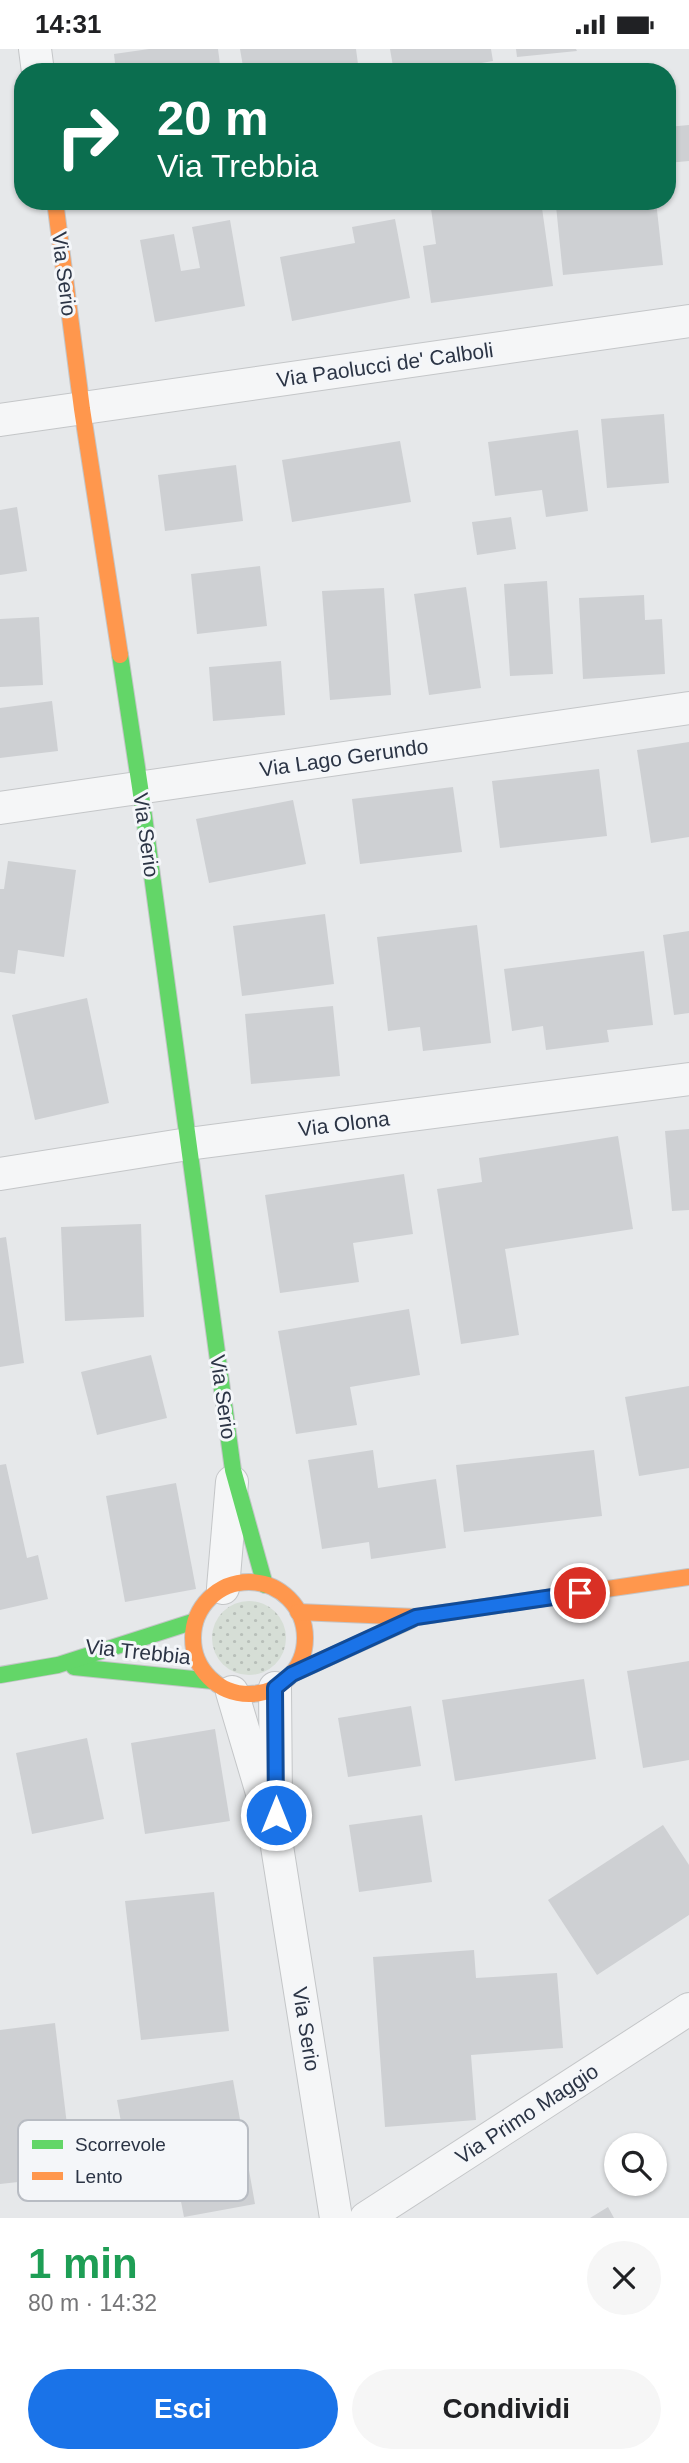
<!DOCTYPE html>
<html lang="it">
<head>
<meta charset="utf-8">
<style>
	body { margin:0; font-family:Helvetica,sans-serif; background:#f6f6f6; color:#202124; height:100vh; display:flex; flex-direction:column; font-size:26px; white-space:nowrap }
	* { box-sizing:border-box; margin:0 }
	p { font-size:23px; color:#757577 }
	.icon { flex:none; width:38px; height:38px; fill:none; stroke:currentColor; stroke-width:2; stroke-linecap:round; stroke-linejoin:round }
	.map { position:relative; height:2169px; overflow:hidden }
	.details { display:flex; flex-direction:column; background:#fff; flex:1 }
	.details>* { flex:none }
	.banner { position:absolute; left:14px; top:14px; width:662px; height:147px; border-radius:28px; box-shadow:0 2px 5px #0004; background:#0b6e4f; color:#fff; overflow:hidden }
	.controls { position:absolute; left:604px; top:2084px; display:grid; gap:14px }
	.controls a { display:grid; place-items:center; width:63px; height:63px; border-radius:50%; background:#fff; box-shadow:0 2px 5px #0004; font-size:35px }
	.pin { position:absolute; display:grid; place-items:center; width:60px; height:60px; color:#fff; margin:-30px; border:4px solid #fff; border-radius:50%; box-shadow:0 2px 7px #0007 }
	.me { position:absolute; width:77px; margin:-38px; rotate:0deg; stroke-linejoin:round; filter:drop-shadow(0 0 5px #0008) }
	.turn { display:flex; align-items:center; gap:24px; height:147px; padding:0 28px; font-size:32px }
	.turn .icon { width:91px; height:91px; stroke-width:2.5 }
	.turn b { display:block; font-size:49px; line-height:60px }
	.round { display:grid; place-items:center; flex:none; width:74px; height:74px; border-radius:37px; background:#f6f6f6 }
	.overview { display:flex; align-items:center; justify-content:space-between; height:119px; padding:0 28px }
	h1 { font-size:42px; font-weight:700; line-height:52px; color:#1e9e55 }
	.primary-button { display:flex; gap:14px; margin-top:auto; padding:14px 28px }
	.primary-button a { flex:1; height:80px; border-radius:42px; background:#1a73e8; color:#fff; font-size:28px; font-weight:700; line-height:80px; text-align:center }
	.primary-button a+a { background:#f6f6f6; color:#202124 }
	.status { display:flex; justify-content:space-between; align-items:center; height:49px; padding:0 35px; background:#fff; direction:ltr }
	.status svg { height:19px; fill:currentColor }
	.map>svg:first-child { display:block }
	.grass { fill:url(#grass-dots) }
	.building { fill:#ced0d3 }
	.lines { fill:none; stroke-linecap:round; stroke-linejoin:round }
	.street-casing { stroke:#c4c6c8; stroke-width:34 }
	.fast-casing { stroke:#c4c6c8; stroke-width:18 }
	.slow-casing { stroke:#c4c6c8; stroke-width:18 }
	.street { stroke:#f5f6f7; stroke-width:32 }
	.fast { stroke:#63d668; stroke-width:16 }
	.slow { stroke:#ff974d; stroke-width:16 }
	.route-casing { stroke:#114b97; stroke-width:18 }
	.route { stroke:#1a73e8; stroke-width:12 }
	.labels { text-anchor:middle; stroke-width:6; stroke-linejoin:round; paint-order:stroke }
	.street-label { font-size:21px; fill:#2b3445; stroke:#f4f6f9 }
	.key { fill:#f4f6f9; stroke:#b8bcc3; stroke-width:2 }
	.key-label { font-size:19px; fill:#2b3445 }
</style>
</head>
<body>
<div class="status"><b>14:31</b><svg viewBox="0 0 49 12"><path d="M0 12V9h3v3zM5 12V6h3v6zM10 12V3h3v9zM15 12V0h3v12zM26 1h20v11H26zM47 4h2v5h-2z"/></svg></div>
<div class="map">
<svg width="689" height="2169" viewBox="0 0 689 2169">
	<defs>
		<pattern id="grass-dots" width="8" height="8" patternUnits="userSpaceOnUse" patternTransform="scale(1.75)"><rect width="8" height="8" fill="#d6ded6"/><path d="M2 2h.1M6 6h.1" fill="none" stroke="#b8bfb9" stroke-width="1.8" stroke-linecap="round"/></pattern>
	</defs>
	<rect width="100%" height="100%" fill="#e6e8ea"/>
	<!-- grass -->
	<circle class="grass" cx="249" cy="1589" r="37"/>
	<!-- building -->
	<g class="building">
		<polygon points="149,0 218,0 221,23 116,23 114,5"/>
		<polygon points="240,0 356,0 359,23 244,23"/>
		<polygon points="390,0 491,0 493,12 429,23 394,23"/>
		<polygon points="516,0 576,0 577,2 517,8"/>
		<polygon points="689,76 689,112 667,114 667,78"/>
		<polygon points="482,152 541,152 553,237 431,254 423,197 436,195 431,160"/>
		<polygon points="604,152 656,152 663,216 563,226 556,157"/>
		<polygon points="395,170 410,249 292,272 280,208 355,194 352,178"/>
		<polygon points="230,171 245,257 155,273 140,191 174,185 181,222 200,219 192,178"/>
		<polygon points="664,365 669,434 607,439 601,370"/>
		<polygon points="578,381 588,462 546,468 542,441 495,447 488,393"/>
		<polygon points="400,392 411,453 292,473 282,411"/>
		<polygon points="236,416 243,472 165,482 158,426"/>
		<polygon points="17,458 27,522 0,526 0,461"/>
		<polygon points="511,468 516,500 477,506 472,473"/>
		<polygon points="260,517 267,577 197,585 191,525"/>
		<polygon points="547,532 553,625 510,627 504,535"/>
		<polygon points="466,538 481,639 429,646 414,545"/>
		<polygon points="384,539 391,646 330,651 322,542"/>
		<polygon points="644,546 645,571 662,570 665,625 583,630 579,549"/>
		<polygon points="39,568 43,636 0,638 0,570"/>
		<polygon points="281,612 285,666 213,672 209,618"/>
		<polygon points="52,652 58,702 0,709 0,659"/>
		<polygon points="689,693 689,788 651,794 637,701"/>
		<polygon points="599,720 607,787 500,799 492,732"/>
		<polygon points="453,738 462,803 360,815 352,750"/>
		<polygon points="293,751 306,815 209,834 196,770"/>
		<polygon points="8,812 76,821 64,908 18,901 15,925 0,923 0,840 4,840"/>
		<polygon points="325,865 334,935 242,947 233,877"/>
		<polygon points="477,876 491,994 423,1002 420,978 388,982 377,888"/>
		<polygon points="689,882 689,964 674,966 663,886"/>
		<polygon points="644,902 653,976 607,981 609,993 546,1001 543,977 512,982 504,920"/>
		<polygon points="87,949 109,1054 35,1071 12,966"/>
		<polygon points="333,957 340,1027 251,1035 245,965"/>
		<polygon points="689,1080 689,1161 672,1162 665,1082"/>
		<polygon points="618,1087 633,1180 505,1200 519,1286 461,1295 437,1140 482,1133 479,1109"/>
		<polygon points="404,1125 413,1185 353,1194 359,1233 280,1244 265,1146"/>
		<polygon points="141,1175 144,1268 65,1272 61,1178"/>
		<polygon points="6,1188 24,1314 0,1318 0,1189"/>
		<polygon points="409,1260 420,1326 350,1338 357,1376 296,1385 278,1282"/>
		<polygon points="151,1306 167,1369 97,1386 81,1323"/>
		<polygon points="689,1337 689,1419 639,1427 625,1348"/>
		<polygon points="373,1401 378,1439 436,1430 446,1499 371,1510 369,1493 322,1500 308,1411"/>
		<polygon points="594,1401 602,1467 464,1483 456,1416"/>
		<polygon points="6,1415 27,1509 38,1506 48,1550 0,1561 0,1416"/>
		<polygon points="176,1434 196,1540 125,1553 106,1447"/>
		<polygon points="689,1612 689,1711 643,1719 627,1622"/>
		<polygon points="584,1630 596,1710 455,1732 442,1651"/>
		<polygon points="411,1657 421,1717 348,1728 338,1669"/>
		<polygon points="215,1680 230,1772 145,1785 131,1694"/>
		<polygon points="87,1689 104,1770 32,1785 16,1704"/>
		<polygon points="422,1766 432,1833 359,1843 349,1776"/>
		<polygon points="663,1776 689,1816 689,1866 597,1926 548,1851"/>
		<polygon points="214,1843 229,1982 141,1991 125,1852"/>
		<polygon points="474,1901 476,1929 557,1924 563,1999 471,2006 476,2071 385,2078 373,1908"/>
		<polygon points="55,1974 73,2127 0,2135 0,1981"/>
		<polygon points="233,2031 255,2155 184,2168 177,2132 133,2139 117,2051"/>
		<polygon points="608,2158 614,2169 590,2169"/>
	</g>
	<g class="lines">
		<defs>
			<g id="street">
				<polyline points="35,0 38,23"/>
				<polyline points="0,371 689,272"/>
				<polyline points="0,759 689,659"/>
				<polyline points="0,1125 188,1095 689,1030"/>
				<polyline points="223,1539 232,1433"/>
				<polyline points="275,1639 276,1755"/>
				<polyline points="232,1643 276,1791 336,2169"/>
				<polyline points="366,2169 689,1960"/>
			</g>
			<g id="fast">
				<polyline points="120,606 140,738 233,1421 265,1536"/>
				<polyline points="74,1618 213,1632"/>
				<polyline points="292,1625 411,1571"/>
				<polyline points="0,1626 58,1616 195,1572"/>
			</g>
			<g id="slow">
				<polyline points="55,152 82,360 120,606"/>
				<circle cx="249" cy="1589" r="56"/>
				<polyline points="298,1563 416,1568 689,1528"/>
			</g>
		</defs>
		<!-- street casing -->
		<use href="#street" class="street-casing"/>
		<!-- fast casing -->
		<use href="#fast" class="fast-casing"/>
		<!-- slow casing -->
		<use href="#slow" class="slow-casing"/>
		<!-- street -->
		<use href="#street" class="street"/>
		<!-- fast -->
		<use href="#fast" class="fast"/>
		<!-- slow -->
		<use href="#slow" class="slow"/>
	</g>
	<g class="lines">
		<defs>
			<polyline id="route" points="276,1766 275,1639 292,1625 416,1568 580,1544"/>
		</defs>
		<!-- route casing -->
		<use href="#route" class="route-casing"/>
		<!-- route -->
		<use href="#route" class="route"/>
	</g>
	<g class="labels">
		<!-- street labels -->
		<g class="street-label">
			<text transform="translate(64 225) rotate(83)" y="7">Via Serio</text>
			<text transform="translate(385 316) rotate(-8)" y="7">Via Paolucci de' Calboli</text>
			<text transform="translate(344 709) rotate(-8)" y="7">Via Lago Gerundo</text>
			<text transform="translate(146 786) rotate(82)" y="7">Via Serio</text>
			<text transform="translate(344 1075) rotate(-7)" y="7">Via Olona</text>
			<text transform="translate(223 1348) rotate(82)" y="7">Via Serio</text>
			<text transform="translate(138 1603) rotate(6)" y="7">Via Trebbia</text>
			<text transform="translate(306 1980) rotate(81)" y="7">Via Serio</text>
			<text transform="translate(527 2065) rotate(-33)" y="7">Via Primo Maggio</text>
		</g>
	</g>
	<!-- legend -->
	<rect x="18" y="2071" width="230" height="81" rx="10" class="key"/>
	<rect x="32" y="2091" width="31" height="9" fill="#63d668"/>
	<rect x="32" y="2123" width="31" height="8" fill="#ff974d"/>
	<g class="key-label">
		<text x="75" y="2102">Scorrevole</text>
		<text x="75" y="2134">Lento</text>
	</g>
</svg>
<div class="controls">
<a><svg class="icon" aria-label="search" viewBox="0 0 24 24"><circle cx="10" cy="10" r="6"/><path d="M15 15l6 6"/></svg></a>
</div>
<div class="pin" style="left:580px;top:1544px;background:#d93025"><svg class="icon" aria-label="arrive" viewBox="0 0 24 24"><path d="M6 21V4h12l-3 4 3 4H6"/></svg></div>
<svg class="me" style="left:276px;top:1766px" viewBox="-20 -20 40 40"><circle r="17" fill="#1a73e8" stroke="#fff" stroke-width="3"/><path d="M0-11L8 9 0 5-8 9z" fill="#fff"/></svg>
<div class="banner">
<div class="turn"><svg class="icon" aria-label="right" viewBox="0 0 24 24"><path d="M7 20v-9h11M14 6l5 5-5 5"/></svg><div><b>20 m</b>Via Trebbia</div></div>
</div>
</div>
<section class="details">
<div class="overview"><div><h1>1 min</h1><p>80 m · 14:32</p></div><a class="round"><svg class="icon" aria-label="close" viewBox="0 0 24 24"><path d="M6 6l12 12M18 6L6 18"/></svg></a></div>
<div class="primary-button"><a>Esci</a><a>Condividi</a></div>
</section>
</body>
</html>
